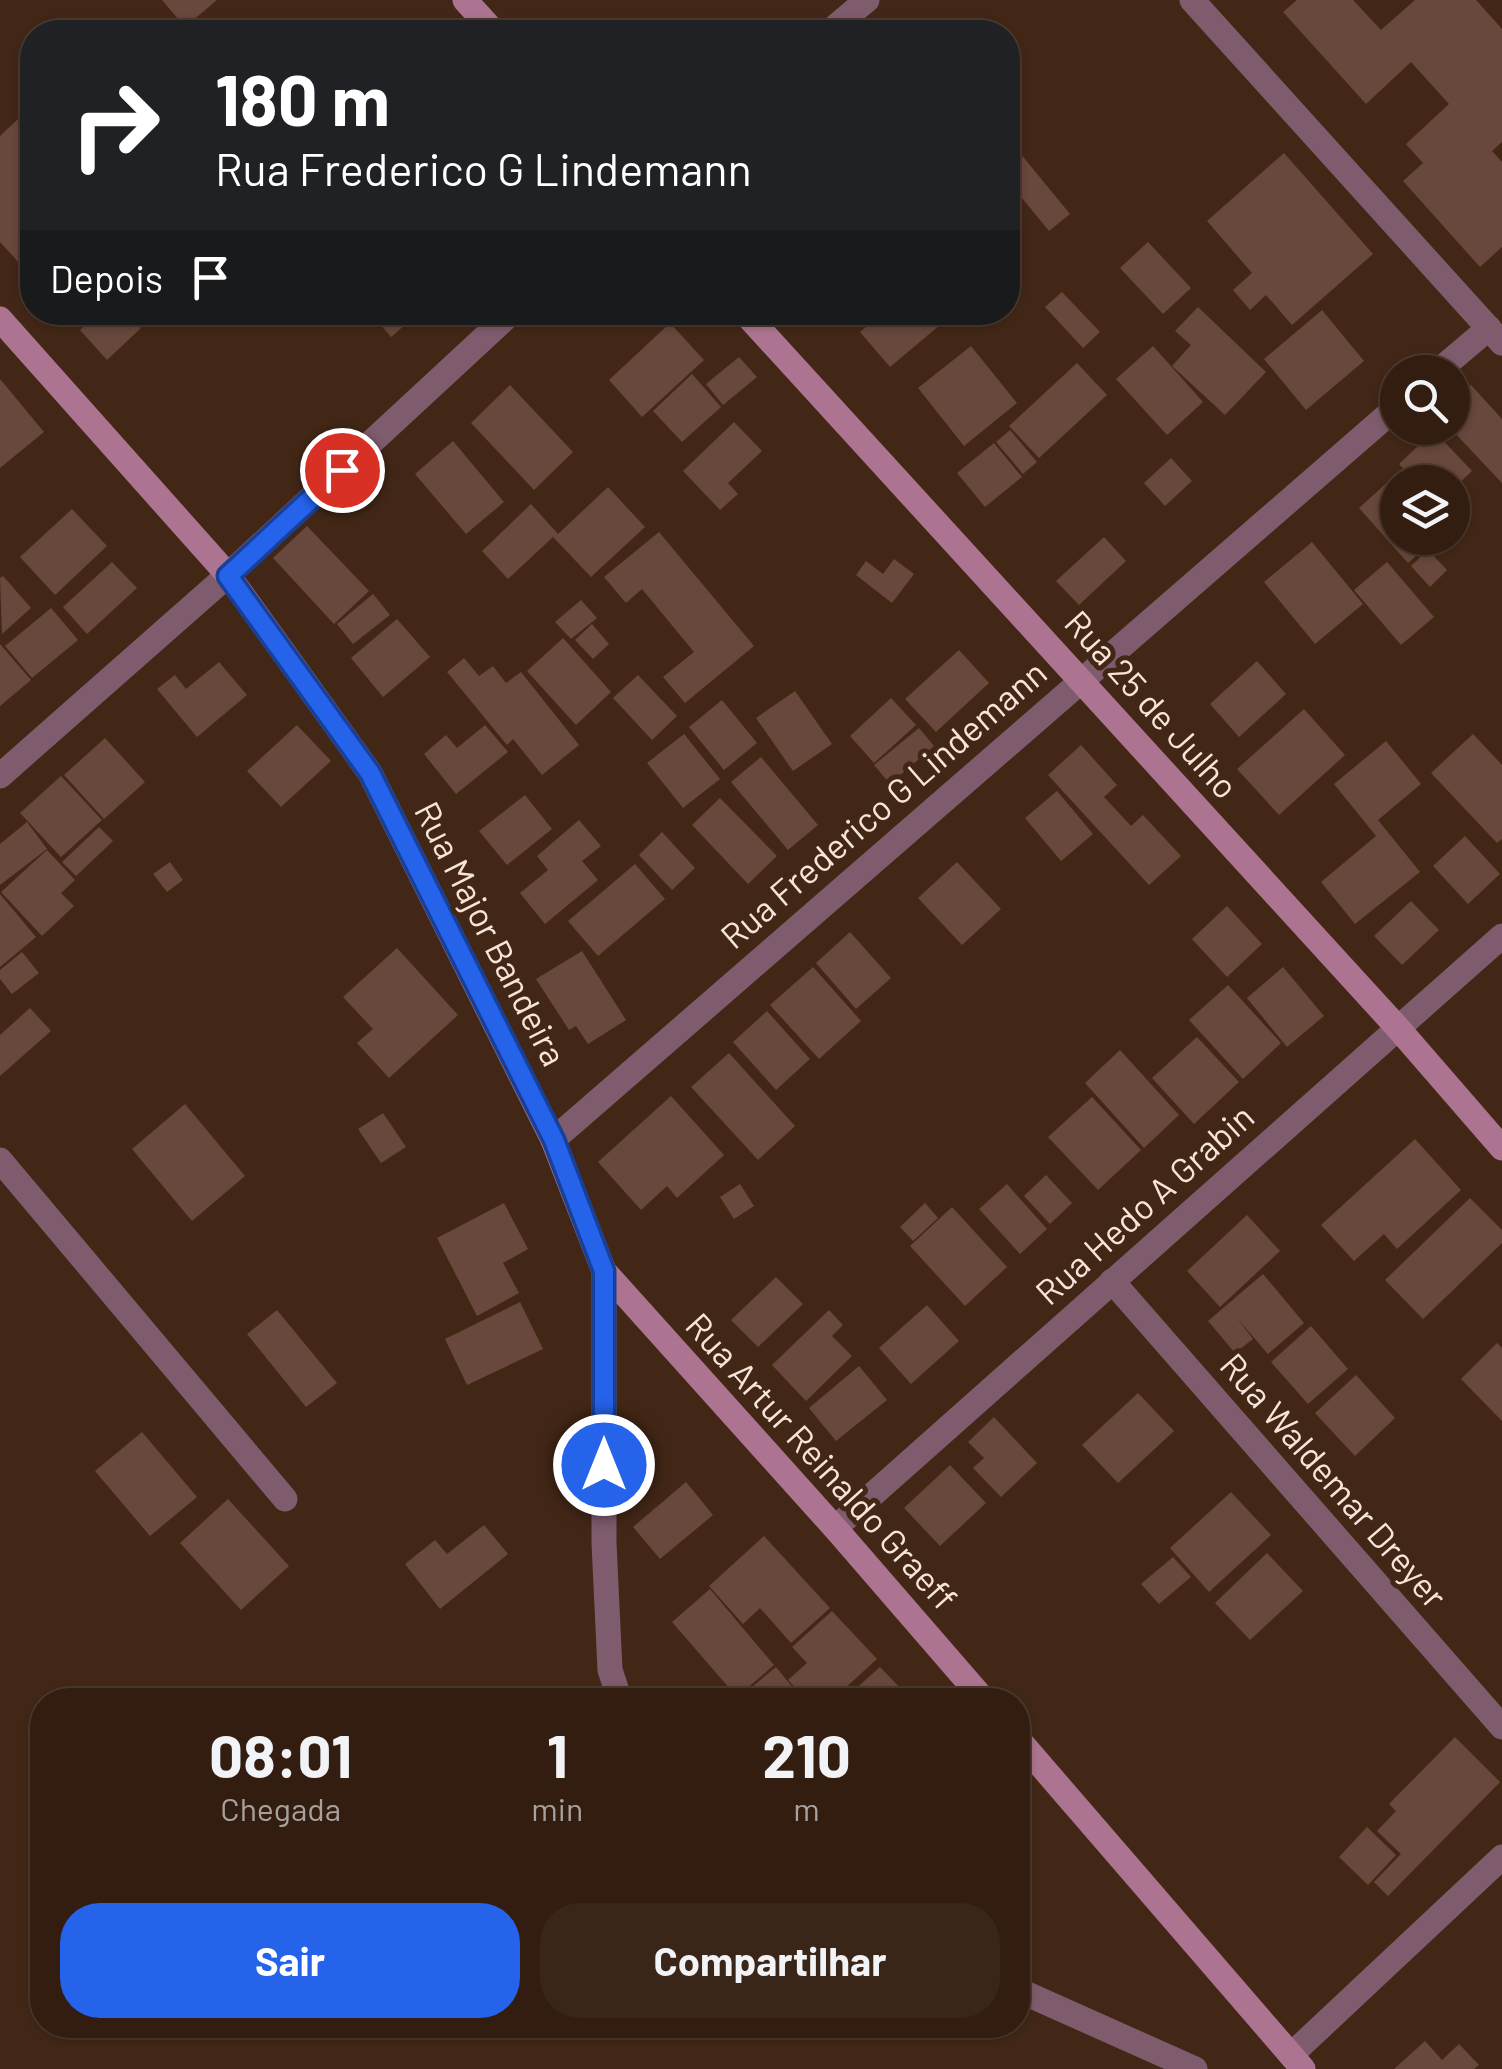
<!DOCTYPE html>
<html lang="pt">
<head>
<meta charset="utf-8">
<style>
	body { margin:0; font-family:Barlow,sans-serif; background:#3a2619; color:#f1f3f6; height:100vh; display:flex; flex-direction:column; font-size:38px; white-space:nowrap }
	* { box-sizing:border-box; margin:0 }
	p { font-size:32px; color:#a8a29f }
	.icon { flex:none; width:55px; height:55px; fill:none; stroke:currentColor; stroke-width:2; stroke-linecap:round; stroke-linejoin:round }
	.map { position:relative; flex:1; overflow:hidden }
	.panel { position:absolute; left:30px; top:1688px; width:1000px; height:350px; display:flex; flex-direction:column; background:#321d10; border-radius:40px; box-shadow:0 2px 8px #0004,0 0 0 2px #4d3b30 }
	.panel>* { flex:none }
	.guide { position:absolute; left:20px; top:20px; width:1000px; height:305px; border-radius:40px; box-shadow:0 2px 8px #0004,0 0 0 2px #4d3b30; background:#202124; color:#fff; overflow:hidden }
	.controls { position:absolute; left:1380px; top:355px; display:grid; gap:20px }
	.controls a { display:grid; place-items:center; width:90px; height:90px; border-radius:50%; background:#321d10; box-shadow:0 2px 8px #0004,0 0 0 2px #4d3b30; font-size:50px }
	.pin { position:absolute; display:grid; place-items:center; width:85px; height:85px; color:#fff; margin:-42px; border:5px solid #fff; border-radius:50%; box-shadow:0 2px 10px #0007 }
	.me { position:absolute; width:110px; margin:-55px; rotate:0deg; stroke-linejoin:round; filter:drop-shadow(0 0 8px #0008) }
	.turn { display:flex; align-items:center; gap:35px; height:210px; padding:0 30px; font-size:45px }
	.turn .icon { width:130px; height:130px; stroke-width:2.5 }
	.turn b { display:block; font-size:70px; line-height:85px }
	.then { display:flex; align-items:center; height:95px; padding:0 30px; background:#0003; gap:20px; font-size:38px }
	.eta { display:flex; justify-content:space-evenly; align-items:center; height:170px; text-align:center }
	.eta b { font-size:60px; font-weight:700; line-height:70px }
	.primary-button { display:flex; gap:20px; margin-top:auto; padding:20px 30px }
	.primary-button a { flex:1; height:115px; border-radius:40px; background:#2563eb; color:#fff; font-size:40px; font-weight:700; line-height:115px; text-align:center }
	.primary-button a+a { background:#3a2619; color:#f1f3f6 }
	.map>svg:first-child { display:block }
	.building { fill:#68473c }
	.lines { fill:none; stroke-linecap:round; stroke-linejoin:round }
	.minor { stroke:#7f5c6d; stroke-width:25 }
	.secondary { stroke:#ac7490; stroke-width:25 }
	.route-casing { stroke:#184099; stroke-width:25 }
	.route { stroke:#2563eb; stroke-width:18 }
	.labels { text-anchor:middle; stroke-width:10; stroke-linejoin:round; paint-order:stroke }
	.street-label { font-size:35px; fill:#f7e5da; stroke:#422716 }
</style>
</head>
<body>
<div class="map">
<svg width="1502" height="2069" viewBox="0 0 1502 2069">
	<rect width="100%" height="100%" fill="#422716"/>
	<!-- building -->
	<g class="building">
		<polygon points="162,0 217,0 185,27"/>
		<polygon points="1297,0 1353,0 1381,30 1415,0 1476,0 1502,29 1502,142 1492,151 1502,162 1502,247 1480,267 1403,181 1423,163 1406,144 1449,104 1411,62 1366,104 1283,12"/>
		<polygon points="32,106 32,277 0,242 0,136"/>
		<polygon points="1020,153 1070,214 1049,231 1008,181 1008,163"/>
		<polygon points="1284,153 1373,254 1292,325 1266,295 1250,310 1233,290 1252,273 1207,221"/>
		<polygon points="1148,242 1191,288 1163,314 1120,268"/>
		<polygon points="1062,292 1100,332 1083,348 1045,307"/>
		<polygon points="1198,307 1266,372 1225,415 1172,366 1191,345 1175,331"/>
		<polygon points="1322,310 1364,361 1306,410 1264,359"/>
		<polygon points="99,312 127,312 141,328 107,360 80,330"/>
		<polygon points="370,312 420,312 391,337"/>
		<polygon points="883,312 929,312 940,325 890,367 860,332"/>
		<polygon points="670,323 704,360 642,417 609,380"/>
		<polygon points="971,346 1017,403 964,446 918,388"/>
		<polygon points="1153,346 1203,402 1167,435 1116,379"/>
		<polygon points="739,357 757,377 723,405 706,384"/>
		<polygon points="1077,363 1107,395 1039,458 1009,426"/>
		<polygon points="692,374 721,407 682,442 653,411"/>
		<polygon points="0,379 44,432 0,468"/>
		<polygon points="510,385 573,452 534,490 471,423"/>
		<polygon points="1471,385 1502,419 1502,483 1452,430 1452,402"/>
		<polygon points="734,422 762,451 728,483 738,494 720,510 683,471"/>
		<polygon points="1010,430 1037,462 1023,474 996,442"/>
		<polygon points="1434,431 1472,471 1452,490 1452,482 1416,482 1399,464"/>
		<polygon points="453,441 504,502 466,534 415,474"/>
		<polygon points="994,443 1022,477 985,507 957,473"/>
		<polygon points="1171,458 1192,481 1165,506 1144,483"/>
		<polygon points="1401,470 1413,482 1398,482 1398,538 1436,538 1408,563 1359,508"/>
		<polygon points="608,487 645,527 591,577 553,537 508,579 482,551 531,504 558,534"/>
		<polygon points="72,509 107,546 55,595 20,557"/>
		<polygon points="307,526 369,591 334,624 273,558"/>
		<polygon points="659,532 754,646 685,703 663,677 694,652 642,589 626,603 604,577"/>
		<polygon points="1104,537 1126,561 1079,605 1056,581"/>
		<polygon points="1312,542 1363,604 1315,644 1264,582"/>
		<polygon points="1428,550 1447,570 1430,587 1411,566"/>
		<polygon points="894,559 914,574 892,603 856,575 866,561 883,574"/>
		<polygon points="112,562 137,588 87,634 63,607"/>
		<polygon points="1387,562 1434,617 1401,645 1354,590"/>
		<polygon points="3,576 31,608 2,634 0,578"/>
		<polygon points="373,594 390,615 353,644 337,624"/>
		<polygon points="581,600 597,618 571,639 555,622"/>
		<polygon points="51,608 78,640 32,678 5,646"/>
		<polygon points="397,619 430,657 383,697 351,658"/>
		<polygon points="592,624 609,644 593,659 575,640"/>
		<polygon points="563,638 611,692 576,725 527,671"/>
		<polygon points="0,644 31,680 0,706"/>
		<polygon points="959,650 989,683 936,732 905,699"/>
		<polygon points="464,658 479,676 493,666 506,683 521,672 579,745 542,775 513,739 507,745 447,672"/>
		<polygon points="1257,661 1286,694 1239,737 1210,704"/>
		<polygon points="219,662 247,695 197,737 157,689 175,675 186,689"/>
		<polygon points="638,675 677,716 652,740 613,698"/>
		<polygon points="795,691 832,744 793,771 756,718"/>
		<polygon points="891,698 916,725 874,763 850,736"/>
		<polygon points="722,700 757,743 724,770 689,727"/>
		<polygon points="1304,709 1345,755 1279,815 1237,769"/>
		<polygon points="297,725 331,761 281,807 247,771"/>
		<polygon points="485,725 508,752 456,794 424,754 446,735 457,748"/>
		<polygon points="919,728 934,746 890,784 874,765"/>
		<polygon points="684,734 720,779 683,808 647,763"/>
		<polygon points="1473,734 1502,765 1502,839 1497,843 1431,773"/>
		<polygon points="105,738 145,782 104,819 64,775"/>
		<polygon points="1386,741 1421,784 1378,820 1420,872 1355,924 1321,882 1376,836 1334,784"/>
		<polygon points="1081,745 1117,785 1104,797 1131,826 1143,815 1181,856 1149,885 1048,775"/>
		<polygon points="761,757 818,825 788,850 731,782"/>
		<polygon points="61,776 102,820 61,857 20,813"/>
		<polygon points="1057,791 1093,834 1061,861 1025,818"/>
		<polygon points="525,795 552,829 507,865 479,831"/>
		<polygon points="720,798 777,856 748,884 692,825"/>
		<polygon points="579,820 601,846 582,861 598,880 545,924 520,893 548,870 537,856"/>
		<polygon points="27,822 47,849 0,885 0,844"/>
		<polygon points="99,827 113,841 76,876 62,862"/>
		<polygon points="662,832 695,868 672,890 639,855"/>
		<polygon points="1465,836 1500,874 1468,904 1433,866"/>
		<polygon points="47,850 75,880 61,893 74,906 42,936 1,892"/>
		<polygon points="170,862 183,880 167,892 153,874"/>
		<polygon points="957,862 1001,909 962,945 918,898"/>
		<polygon points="635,864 665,899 598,956 568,921"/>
		<polygon points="0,894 36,937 0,967"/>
		<polygon points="1411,901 1439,930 1402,965 1374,936"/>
		<polygon points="1227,906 1262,944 1227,977 1192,939"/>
		<polygon points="850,932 891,978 856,1009 816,963"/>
		<polygon points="397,948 458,1015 389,1078 357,1043 373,1029 343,997"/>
		<polygon points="582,951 626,1020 588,1044 576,1026 569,1030 536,979"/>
		<polygon points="22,952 39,973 12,994 0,979 0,970"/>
		<polygon points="813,967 861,1021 819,1059 770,1005"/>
		<polygon points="1283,967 1324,1016 1287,1047 1247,998"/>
		<polygon points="1228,985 1281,1043 1243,1079 1189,1020"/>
		<polygon points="30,1008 51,1031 0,1076 0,1035"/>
		<polygon points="767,1011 810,1059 776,1090 733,1042"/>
		<polygon points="1197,1037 1239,1082 1194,1124 1152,1078"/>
		<polygon points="1120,1050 1179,1115 1144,1148 1085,1083"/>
		<polygon points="729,1053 795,1126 758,1160 691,1087"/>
		<polygon points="671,1096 724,1155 677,1198 667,1186 641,1210 598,1162"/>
		<polygon points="1092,1097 1141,1150 1098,1190 1048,1137"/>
		<polygon points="185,1104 245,1176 192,1221 132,1149"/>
		<polygon points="383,1113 406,1147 381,1163 358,1129"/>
		<polygon points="1415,1139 1461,1190 1397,1249 1384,1234 1354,1261 1321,1225"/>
		<polygon points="1046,1175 1072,1203 1050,1224 1024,1196"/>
		<polygon points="740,1184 754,1206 734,1219 720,1197"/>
		<polygon points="1007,1184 1047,1229 1020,1254 979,1209"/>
		<polygon points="1470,1198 1502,1230 1502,1243 1423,1319 1385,1280"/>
		<polygon points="504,1203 528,1249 503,1263 519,1293 477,1316 437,1238"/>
		<polygon points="925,1203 938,1218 913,1241 900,1227"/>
		<polygon points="952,1207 1007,1267 965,1306 910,1246"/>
		<polygon points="1247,1215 1280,1251 1220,1307 1187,1271"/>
		<polygon points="1263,1274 1304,1323 1268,1354 1237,1318 1253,1339 1235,1353 1208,1321"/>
		<polygon points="776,1277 803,1304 758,1347 731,1320"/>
		<polygon points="520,1302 543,1349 467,1385 445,1339"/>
		<polygon points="927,1305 959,1341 911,1384 879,1348"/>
		<polygon points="277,1310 337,1383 306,1407 247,1334"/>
		<polygon points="829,1310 843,1325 832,1336 852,1356 806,1401 772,1365"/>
		<polygon points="1311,1326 1348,1369 1308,1404 1271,1362"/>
		<polygon points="1497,1343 1502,1348 1502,1421 1461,1379"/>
		<polygon points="859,1366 887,1400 836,1441 809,1408"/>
		<polygon points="1356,1375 1395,1418 1355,1456 1315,1413"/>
		<polygon points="1138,1393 1174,1431 1118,1483 1082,1445"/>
		<polygon points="994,1417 1037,1463 1001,1497 973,1468 984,1458 968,1442"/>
		<polygon points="142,1432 197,1497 150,1536 95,1471"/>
		<polygon points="950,1465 986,1503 940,1546 904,1508"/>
		<polygon points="686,1482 713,1515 660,1559 633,1527"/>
		<polygon points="1231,1492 1271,1535 1209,1592 1170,1548"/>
		<polygon points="228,1499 289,1566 241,1610 180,1543"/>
		<polygon points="484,1525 508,1554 440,1609 405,1564 435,1540 447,1554"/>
		<polygon points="764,1536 830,1608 791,1643 760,1608 743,1624 709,1586"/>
		<polygon points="1267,1553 1303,1591 1250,1640 1215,1603"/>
		<polygon points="1173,1557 1191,1577 1159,1604 1141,1584"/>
		<polygon points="710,1589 774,1665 737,1697 672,1622"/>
		<polygon points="832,1611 877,1659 832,1700 807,1700 788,1680 807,1663 792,1647"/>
		<polygon points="776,1667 803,1700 736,1700"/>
		<polygon points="880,1667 905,1693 897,1700 843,1700"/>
		<polygon points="1455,1737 1500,1782 1388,1896 1374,1882 1401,1854 1377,1831 1396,1811 1389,1804"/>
		<polygon points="1367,1827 1396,1855 1368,1885 1339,1857"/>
		<polygon points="1425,2041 1442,2060 1459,2044 1479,2065 1474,2069 1394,2069"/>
	</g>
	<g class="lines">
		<!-- minor -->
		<g class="minor">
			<polyline points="1192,0 1502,343"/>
			<polyline points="829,32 867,0"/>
			<polyline points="1437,372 1489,328"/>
			<polyline points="0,776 228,575 512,312"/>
			<polyline points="553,1140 1398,406"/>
			<polyline points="0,1160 285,1499"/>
			<polyline points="604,1271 604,1543 610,1670 620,1700"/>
			<polyline points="1112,1281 1502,1727"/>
			<polyline points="835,1528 1502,936"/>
			<polyline points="1018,1990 1195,2069"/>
			<polyline points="1291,2055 1502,1857"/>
		</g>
		<!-- secondary -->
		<g class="secondary">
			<polyline points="465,0 494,32"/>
			<polyline points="744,312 1397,1027 1502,1148"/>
			<polyline points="0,319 228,575 370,773 553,1140 604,1271 835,1528 984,1700"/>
			<polyline points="1018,1739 1303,2069"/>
		</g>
	</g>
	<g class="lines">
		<defs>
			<polyline id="route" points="342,470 228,576 370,773 554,1140 604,1271 604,1465"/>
		</defs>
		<!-- route casing -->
		<use href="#route" class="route-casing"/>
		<!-- route -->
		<use href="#route" class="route"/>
	</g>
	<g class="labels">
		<!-- street labels -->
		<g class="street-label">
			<text transform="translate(1151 705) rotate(48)" y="12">Rua 25 de Julho</text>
			<text transform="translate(884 805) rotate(-41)" y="12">Rua Frederico G Lindemann</text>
			<text transform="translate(490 934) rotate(63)" y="12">Rua Major Bandeira</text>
			<text transform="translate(1145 1205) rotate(-42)" y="12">Rua Hedo A Grabin</text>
			<text transform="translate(821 1462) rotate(48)" y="12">Rua Artur Reinaldo Graeff</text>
			<text transform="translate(1333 1481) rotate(49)" y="12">Rua Waldemar Dreyer</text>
		</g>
	</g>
</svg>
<div class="controls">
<a><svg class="icon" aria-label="search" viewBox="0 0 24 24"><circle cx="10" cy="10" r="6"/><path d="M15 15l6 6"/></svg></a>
<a><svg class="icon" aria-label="layers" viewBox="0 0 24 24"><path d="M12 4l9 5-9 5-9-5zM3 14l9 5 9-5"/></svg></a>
</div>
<div class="pin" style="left:342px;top:470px;background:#d93025"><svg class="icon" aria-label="arrive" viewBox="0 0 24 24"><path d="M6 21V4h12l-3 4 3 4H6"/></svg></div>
<svg class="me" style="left:604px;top:1465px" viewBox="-20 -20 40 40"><circle r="17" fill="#2563eb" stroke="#fff" stroke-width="3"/><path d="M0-11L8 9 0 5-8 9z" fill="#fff"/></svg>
<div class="guide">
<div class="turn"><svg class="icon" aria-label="right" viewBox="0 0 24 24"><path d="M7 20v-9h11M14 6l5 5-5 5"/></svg><div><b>180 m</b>Rua Frederico G Lindemann</div></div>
<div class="then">Depois<svg class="icon" aria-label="arrive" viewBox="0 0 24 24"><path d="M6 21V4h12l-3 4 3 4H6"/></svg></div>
</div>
<section class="panel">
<div class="eta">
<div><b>08:01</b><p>Chegada</p></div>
<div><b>1</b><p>min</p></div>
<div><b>210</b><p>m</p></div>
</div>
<div class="primary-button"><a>Sair</a><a>Compartilhar</a></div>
</section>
</div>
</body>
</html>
